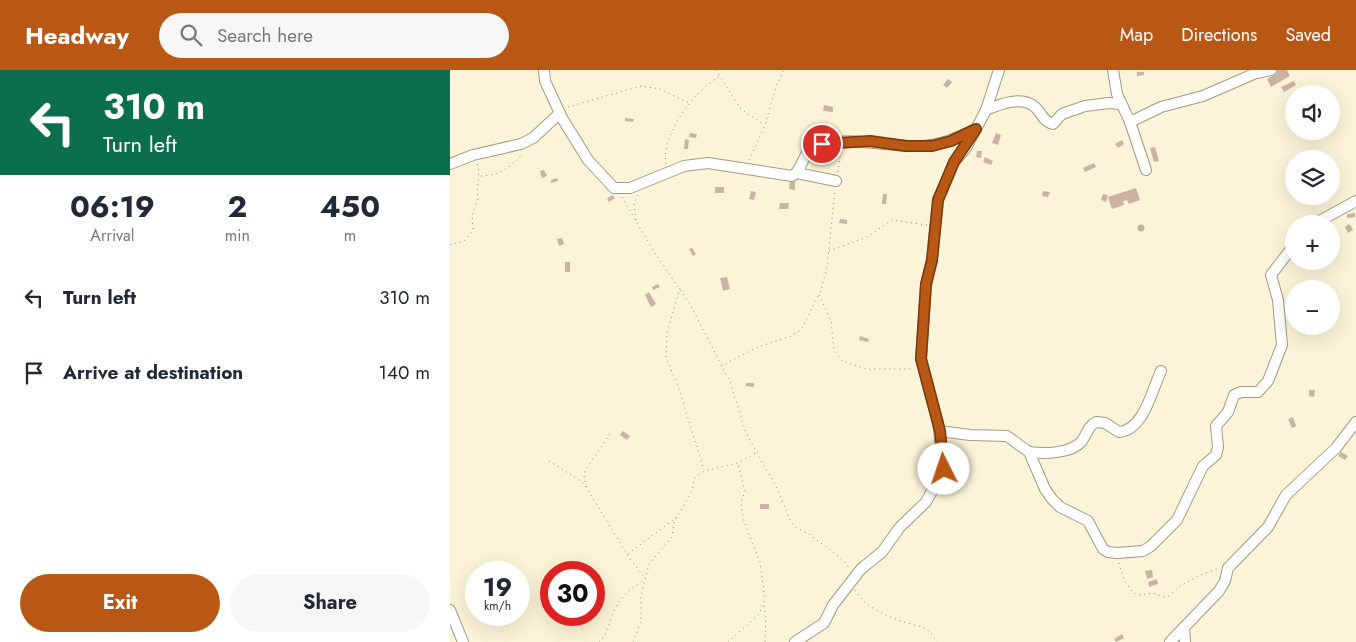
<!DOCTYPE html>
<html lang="en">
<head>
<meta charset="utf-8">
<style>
	body { margin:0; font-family:Jost,sans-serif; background:#f6f6f7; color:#1f2937; height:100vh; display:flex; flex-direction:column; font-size:19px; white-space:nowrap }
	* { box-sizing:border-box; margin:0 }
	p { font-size:16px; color:#747a83 }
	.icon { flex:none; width:28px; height:28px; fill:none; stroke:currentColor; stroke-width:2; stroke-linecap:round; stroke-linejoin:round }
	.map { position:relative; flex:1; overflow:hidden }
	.side { display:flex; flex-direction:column; background:#fff; width:450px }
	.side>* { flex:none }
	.guide { background:#0b6e4f; color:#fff; overflow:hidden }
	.controls { position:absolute; left:835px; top:15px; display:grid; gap:10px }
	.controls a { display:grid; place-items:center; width:55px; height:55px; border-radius:50%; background:#fff; box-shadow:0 5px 20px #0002; font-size:25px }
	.speed { position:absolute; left:15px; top:491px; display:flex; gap:10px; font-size:25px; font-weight:700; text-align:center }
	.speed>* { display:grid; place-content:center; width:65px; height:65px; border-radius:50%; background:#fff; box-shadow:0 5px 20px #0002; line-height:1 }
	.speed small { font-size:12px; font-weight:400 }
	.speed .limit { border:8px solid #d22; background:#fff; color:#111 }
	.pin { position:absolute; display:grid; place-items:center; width:42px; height:42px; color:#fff; margin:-21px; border:2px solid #fff; border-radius:50%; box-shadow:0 1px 5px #0007 }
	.me { position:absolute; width:55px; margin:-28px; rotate:356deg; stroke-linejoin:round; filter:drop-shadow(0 0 4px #0008) }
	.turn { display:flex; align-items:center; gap:18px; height:105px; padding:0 20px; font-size:22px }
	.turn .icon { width:65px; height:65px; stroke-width:2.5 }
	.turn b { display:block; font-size:35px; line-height:42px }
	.eta { display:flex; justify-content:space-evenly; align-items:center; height:85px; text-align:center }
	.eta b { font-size:30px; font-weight:700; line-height:35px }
	.cta { display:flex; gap:10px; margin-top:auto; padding:10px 20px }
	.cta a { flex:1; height:58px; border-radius:30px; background:#b85814; color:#fff; font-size:20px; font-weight:700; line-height:58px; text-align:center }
	.cta a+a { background:#f6f6f7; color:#1f2937 }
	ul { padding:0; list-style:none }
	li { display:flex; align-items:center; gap:15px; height:75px; padding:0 20px }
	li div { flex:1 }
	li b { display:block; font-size:19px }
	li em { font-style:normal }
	header { display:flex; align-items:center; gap:30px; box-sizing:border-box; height:70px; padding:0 25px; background:#b85814; color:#fff }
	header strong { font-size:24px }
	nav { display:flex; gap:28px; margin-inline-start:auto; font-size:18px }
	.search { width:350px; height:45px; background:#f6f6f7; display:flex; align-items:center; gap:12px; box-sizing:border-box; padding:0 18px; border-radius:28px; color:#747a83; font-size:19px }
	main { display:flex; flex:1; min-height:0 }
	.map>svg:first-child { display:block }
	.building { fill:#cdb1a3 }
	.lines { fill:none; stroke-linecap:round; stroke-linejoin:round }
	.minor-casing { stroke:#a39b81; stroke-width:12 }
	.path { stroke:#8e8976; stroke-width:1; stroke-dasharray:1 4; stroke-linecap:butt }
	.minor { stroke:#fff; stroke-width:10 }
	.route-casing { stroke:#78390d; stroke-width:12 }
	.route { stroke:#b85814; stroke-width:9 }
</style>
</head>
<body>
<header>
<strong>Headway</strong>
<div class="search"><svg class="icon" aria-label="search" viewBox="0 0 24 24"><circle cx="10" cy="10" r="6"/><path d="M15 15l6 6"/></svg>Search here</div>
<nav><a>Map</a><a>Directions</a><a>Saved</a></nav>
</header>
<main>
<section class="side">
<div class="guide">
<div class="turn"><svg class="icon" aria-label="left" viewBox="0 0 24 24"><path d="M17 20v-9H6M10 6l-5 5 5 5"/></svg><div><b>310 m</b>Turn left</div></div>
</div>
<div class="eta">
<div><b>06:19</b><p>Arrival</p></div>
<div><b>2</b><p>min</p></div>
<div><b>450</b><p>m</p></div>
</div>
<ul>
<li><svg class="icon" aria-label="left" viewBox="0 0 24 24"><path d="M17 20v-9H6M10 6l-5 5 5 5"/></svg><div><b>Turn left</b></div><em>310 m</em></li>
<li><svg class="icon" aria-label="arrive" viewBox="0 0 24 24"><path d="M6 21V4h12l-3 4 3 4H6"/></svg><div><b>Arrive at destination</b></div><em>140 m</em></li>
</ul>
<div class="cta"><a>Exit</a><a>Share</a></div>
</section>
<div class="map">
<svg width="906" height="572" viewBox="0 0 906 572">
	<rect width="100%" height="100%" fill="#fcf4d8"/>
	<!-- building -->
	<g class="building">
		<polygon points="827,0 837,0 840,6 821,17 817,9 827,3"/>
		<polygon points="687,2 694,2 694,5 687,6"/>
		<polygon points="498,9 502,12 497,18 493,15"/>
		<polygon points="844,11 846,15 834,22 831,17"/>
		<polygon points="374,35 383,37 383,42 373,41"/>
		<polygon points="175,48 184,49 183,52 175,51"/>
		<polygon points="240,63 247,64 246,68 239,67"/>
		<polygon points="546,63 551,65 548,75 542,73"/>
		<polygon points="235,69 239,70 238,79 234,79"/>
		<polygon points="672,70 674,74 668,78 665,74"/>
		<polygon points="705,77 709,91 704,92 700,78"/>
		<polygon points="527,81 532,81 531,88 526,87"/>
		<polygon points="535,87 543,91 541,95 533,92"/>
		<polygon points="644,93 646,97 635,102 633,98"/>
		<polygon points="94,100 97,106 92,108 90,101"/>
		<polygon points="107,108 108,111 101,113 101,110"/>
		<polygon points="340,112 345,112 345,120 339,119"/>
		<rect x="265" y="117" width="9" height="6"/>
		<polygon points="686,118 690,130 679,134 677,130 673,131 674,135 662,139 658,127"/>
		<polygon points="301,121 306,122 304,130 299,129"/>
		<polygon points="593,121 600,122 598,127 592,126"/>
		<polygon points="433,124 437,124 436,134 432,134"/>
		<polygon points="653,124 658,125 656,132 651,130"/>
		<polygon points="162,125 165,128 159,132 157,129"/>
		<polygon points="330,133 339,133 338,139 329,139"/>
		<polygon points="905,143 905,147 897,148 897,144"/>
		<polygon points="390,149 397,150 397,154 389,153"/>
		<polygon points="899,154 903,160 898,163 895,157"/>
		<circle cx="691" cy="158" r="3.5"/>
		<polygon points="112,168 114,174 109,176 107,169"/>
		<polygon points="242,178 246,184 243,186 239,179"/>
		<rect x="115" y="192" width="5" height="10"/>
		<polygon points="277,207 280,219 273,221 270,208"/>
		<polygon points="208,214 210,217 203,220 202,217"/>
		<polygon points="199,222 206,234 201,237 195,225"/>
		<polygon points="410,266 419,269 418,272 409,270"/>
		<polygon points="296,313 304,313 304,317 296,316"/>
		<polygon points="859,320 865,320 864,327 859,326"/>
		<polygon points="843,347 846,356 842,358 838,349"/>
		<polygon points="173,361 180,366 177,370 170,365"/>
		<polygon points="891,382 898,386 895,390 888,386"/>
		<rect x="310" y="434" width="9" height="5"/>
		<polygon points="702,500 703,507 697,509 695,501"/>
		<polygon points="707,509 708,514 699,517 698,512"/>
		<polygon points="672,564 674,568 666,572 664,569"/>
	</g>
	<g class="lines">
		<defs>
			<g id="minor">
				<path d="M94 0 95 11 112 48 138 90 164 118H180L234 96 258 93 342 106C354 99 351 83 365 77 394 64 437 77 468 76 489 76 507 68 526 59"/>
				<polyline points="663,0 667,24 680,52 696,100"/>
				<path d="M536 40C550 34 573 25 586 38 592 44 593 51 603 54L612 44 635 36 659 33 671 34"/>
				<polyline points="680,52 711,37 753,26 806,3 821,0"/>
				<polyline points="0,94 23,85 71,74 83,68 110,43"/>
				<polyline points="347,103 386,111"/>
				<polyline points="864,154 906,131"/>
				<polyline points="490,361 520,365 557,366 579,382 595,419 602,429 610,437 638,451 653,479 658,482 667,483 693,481 701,476 727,450 753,396 766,385 768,377 766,356 778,342 784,325 791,322 808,322 818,311 832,275 828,230 821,205 844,175"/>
				<path d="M579 382C593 384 621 384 632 371 637 364 638 356 646 352L655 353 669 362C694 360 702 320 711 301"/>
				<polyline points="0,540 13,572"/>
				<polyline points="734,557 735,572"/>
				<polyline points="345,572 374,553 383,535 411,499 432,482 450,457 476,432 494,399 488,353 471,289 476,215 482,190 488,130 504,92 516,78 536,40 549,0"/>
				<polyline points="720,572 769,521 775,511 778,498 818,457 836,425 886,378 906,352"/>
			</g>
		</defs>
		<!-- minor casing -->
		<use href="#minor" class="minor-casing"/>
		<!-- path -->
		<g class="path">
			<polyline points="266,0 290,38 314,55"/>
			<polyline points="118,37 191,16 210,19 241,34"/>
			<polyline points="299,90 315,55 326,17 334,0"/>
			<path d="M216 94C211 63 245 21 270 6"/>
			<polyline points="388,102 391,81"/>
			<path d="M31 106C50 105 61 98 73 83"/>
			<polyline points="172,127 204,182 240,234 280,312 296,363 328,420 339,448 345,457 359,464 393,490 399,498"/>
			<polyline points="186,150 184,134 188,125"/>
			<path d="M0 175 14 171 23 161 22 146 28 129C25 117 32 106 27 93"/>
			<polyline points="379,181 417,167 442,150 477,155"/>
			<polyline points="230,218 217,263 216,288 227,313 254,400"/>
			<polyline points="369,225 381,251 384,280 392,291 417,299 464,299"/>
			<polyline points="271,296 308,277 341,266 351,260 371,220 377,197 385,120"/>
			<polyline points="99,391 131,411 136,417 180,489 195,508"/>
			<polyline points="136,417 134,405 136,399 162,361"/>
			<polyline points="178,484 227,447"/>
			<polyline points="669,493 674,510 683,523 688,525 703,523 714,527 719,526 730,516 750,505 768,499"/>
			<path d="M405 520C416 541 451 552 472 557L479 561 487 572"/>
			<polyline points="314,536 316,548 315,572"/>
			<path d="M149 572C159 564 159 548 166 537 172 524 183 518 194 510"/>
			<polyline points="183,572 191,551 191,525 199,494 222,467 224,452 242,421 245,408 254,401 288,393 306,383"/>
			<polyline points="278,572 309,544 315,529 310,492 293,449 291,433 295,421 288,394"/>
		</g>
		<!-- minor -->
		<use href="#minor" class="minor"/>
	</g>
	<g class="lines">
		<defs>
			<polyline id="route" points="372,74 420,71 456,76 482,76 501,71 526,59 504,92 488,130 482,190 476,214 471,289 490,361 494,399"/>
		</defs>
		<!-- route casing -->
		<use href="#route" class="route-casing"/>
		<!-- route -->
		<use href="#route" class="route"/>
	</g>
</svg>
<div class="controls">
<a><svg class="icon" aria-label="sound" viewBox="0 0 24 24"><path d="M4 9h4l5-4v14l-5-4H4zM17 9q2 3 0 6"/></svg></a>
<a><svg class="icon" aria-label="layers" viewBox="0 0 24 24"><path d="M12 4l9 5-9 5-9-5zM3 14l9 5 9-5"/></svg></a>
<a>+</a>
<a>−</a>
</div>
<div class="speed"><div>19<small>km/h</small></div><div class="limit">30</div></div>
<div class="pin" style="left:372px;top:74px;background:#d93025"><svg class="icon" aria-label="arrive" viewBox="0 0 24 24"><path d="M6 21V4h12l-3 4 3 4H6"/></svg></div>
<svg class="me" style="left:494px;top:399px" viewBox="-20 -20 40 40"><circle r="19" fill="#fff"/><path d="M0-13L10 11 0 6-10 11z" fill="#b85814"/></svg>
</div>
</main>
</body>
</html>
